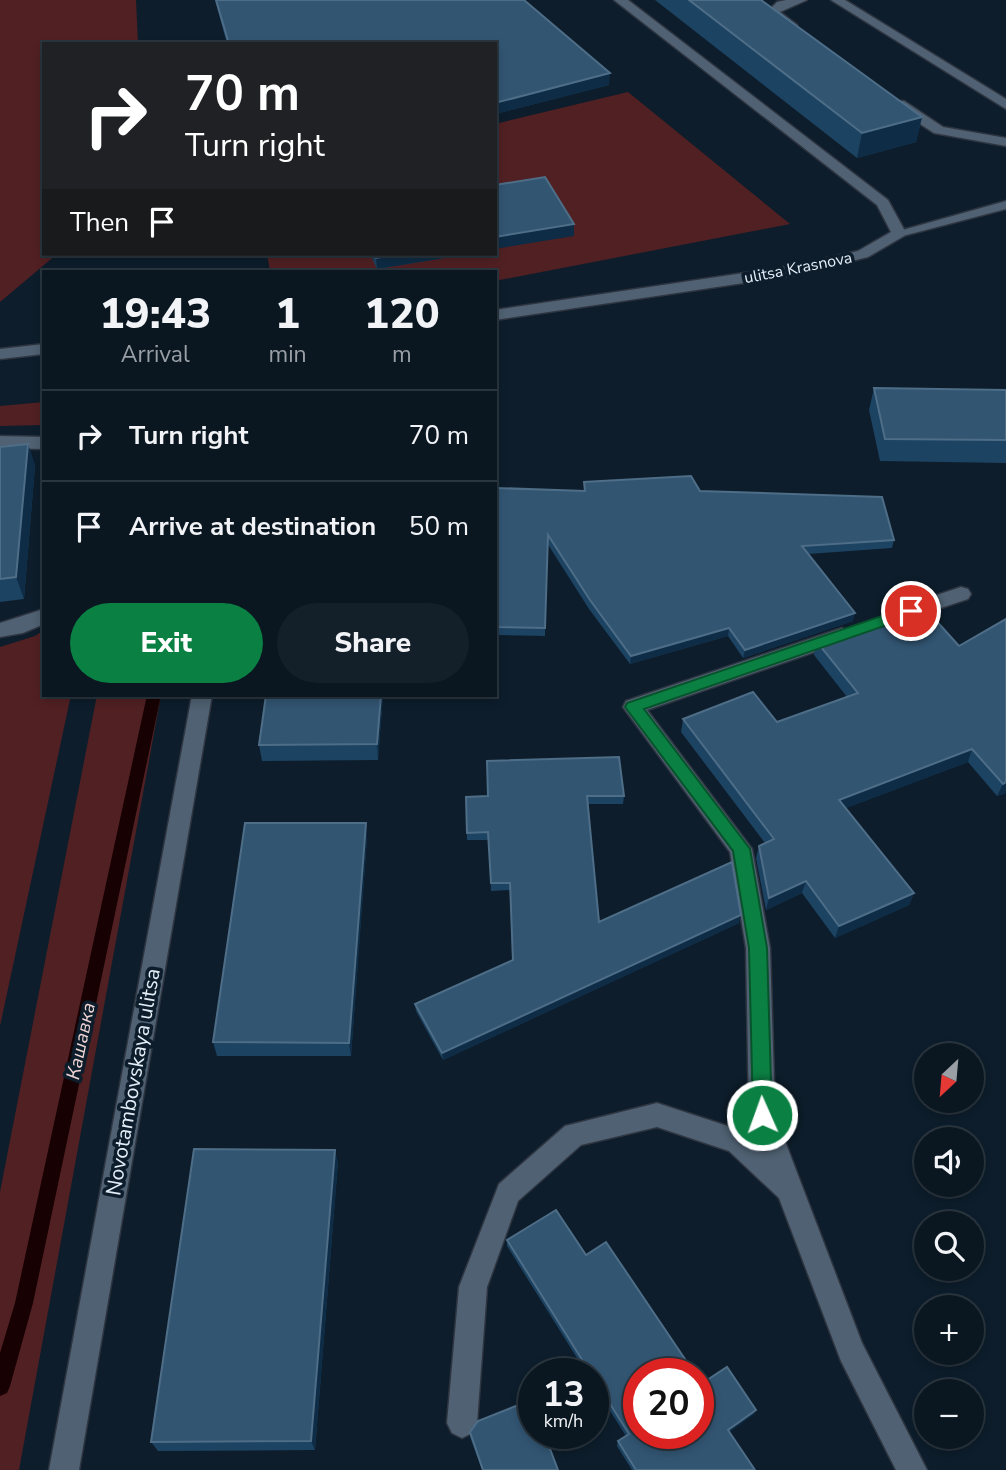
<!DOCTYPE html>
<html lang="en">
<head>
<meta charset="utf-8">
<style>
	body { margin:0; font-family:"Nunito Sans",sans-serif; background:#131f29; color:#f1f3f6; height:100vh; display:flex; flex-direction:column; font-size:26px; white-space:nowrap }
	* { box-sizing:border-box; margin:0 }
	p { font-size:23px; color:#999fa5 }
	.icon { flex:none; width:38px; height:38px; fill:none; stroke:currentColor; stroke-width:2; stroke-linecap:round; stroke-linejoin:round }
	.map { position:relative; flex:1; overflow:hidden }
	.details { position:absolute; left:42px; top:270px; width:455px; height:427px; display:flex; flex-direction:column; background:#0a1620; border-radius:0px; box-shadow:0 4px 10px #0003,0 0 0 2px #2a353e }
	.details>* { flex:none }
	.guide { position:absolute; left:42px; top:42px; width:455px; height:214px; border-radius:0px; box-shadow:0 4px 10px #0003,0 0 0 2px #2a353e; background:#202124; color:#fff; overflow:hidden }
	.needle { width:46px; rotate:206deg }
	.tools { position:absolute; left:914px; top:1043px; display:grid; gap:14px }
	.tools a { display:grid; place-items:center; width:70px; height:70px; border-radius:50%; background:#0a1620; box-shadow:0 4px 10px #0003,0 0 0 2px #2a353e; font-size:35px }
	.speed { position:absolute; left:518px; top:1358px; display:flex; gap:14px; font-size:35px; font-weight:700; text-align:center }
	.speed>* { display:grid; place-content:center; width:91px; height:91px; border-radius:50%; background:#0a1620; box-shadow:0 4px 10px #0003,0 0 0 2px #2a353e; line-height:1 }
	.speed small { font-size:18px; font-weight:400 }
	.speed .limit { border:10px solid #d22; background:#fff; color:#111 }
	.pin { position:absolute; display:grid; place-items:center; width:60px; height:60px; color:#fff; margin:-30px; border:4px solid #fff; border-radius:50%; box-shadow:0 2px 7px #0007 }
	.me { position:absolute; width:77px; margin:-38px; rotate:358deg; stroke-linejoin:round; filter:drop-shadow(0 0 5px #0008) }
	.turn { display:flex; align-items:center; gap:24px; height:147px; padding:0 28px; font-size:32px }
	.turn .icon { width:91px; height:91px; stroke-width:2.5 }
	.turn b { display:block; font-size:49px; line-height:60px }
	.then { display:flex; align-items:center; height:66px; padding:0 28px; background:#0003; gap:14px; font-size:26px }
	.eta { display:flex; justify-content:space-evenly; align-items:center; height:119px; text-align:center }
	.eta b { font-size:42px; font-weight:800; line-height:49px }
	.action { display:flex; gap:14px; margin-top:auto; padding:14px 28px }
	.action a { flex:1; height:80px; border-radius:42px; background:#0b8043; color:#fff; font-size:28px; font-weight:800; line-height:80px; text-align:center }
	.action a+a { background:#131f29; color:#f1f3f6 }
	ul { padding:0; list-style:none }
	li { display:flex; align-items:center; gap:21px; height:91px; padding:0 28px; border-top:2px solid #2a353e }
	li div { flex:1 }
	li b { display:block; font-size:26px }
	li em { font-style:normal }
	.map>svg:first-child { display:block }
	.green { fill:#512023 }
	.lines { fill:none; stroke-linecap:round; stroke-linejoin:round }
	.stream { fill:#170102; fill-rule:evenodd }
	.lane-casing { stroke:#2e3541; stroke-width:3 }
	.street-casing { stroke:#2e3541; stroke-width:3 }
	.secondary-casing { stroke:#2e3541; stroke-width:3 }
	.lane { fill:#4f6172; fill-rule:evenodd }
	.street { fill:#4f6172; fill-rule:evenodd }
	.secondary { fill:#4f6172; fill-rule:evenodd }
	.wall { fill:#1d4362 }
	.shaded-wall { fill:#0e2c45 }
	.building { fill:#325572; stroke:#4e6d87; stroke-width:2 }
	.route { fill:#0b8043; stroke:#07532c; stroke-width:2 }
	.labels { text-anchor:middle; stroke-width:7; stroke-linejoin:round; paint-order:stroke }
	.far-street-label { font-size:16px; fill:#e4eef8; stroke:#0d1d2b }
	.water-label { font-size:19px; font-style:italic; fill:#f1d6d5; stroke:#0d1d2b }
	.near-street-label { font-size:21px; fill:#e4eef8; stroke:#0d1d2b }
</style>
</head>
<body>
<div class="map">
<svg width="1006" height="1470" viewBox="0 0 1006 1470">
	<rect width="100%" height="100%" fill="#0d1d2b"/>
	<!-- green -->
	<g class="green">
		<polygon points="0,0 136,0 138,44 44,44 44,254 57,254 0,302"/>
		<polygon points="628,92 790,224 495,281 495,271 270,271 267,254 495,254 495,124"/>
		<polygon points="44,402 44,425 0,426 0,406"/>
		<polygon points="44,630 44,695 71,695 0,1026 0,647 35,636"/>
		<polygon points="97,695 161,695 19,1470 0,1470 0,1192"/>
	</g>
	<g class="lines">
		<!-- stream -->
		<polygon class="stream" points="147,695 161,695 33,1303 10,1386 7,1393 0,1396 0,1353 15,1303"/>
		<defs>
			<g id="lane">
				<polygon points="786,0 807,0 780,12 797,25 797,31 789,31 767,12 777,2"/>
				<polygon points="831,0 845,0 1006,99 1006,109"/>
				<polygon points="894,101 904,101 943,127 1006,138 1006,146 934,133 894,107"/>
				<polygon points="1006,201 1006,209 899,237 892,233"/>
				<polygon points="0,436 44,437 44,449 0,448"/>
				<polygon points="961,587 968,589 971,594 968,599 896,623 886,616 889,611"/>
				<polygon points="44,609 44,624 23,633 0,637 0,623"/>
				<polygon points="842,628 852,635 849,640 647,710 752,849 770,948 775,1115 862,1343 927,1470 896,1470 841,1361 779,1198 729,1151 657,1127 581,1145 518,1201 487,1287 477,1423 472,1433 462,1438 452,1433 447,1423 459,1287 499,1184 565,1126 657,1103 746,1132 760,1145 749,1115 746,948 730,852 623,707 626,701"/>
			</g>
			<polygon id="street" points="614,0 628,0 888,200 906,233 904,236 868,257 791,276 495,320 495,310 791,266 858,251 891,232 877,205"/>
			<g id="secondary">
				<polygon points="44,344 44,354 0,359 0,349"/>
				<polygon points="192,695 212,695 79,1470 49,1470"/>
			</g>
		</defs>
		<!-- lane casing -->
		<use href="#lane" class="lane-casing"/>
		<!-- street casing -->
		<use href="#street" class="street-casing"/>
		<!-- secondary casing -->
		<use href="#secondary" class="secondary-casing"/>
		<!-- lane -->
		<use href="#lane" class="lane"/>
		<!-- street -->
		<use href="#street" class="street"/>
		<!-- secondary -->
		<use href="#secondary" class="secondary"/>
	</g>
	<!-- wall -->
	<g class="wall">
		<polygon points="215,0 524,0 609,85 495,114 495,44 227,44"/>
		<polygon points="655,0 761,0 922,117 916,142 857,158"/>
		<polygon points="370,254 469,254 377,269"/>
		<polygon points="874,388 1006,390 1006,463 880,461 869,410"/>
		<polygon points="28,444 35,466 24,599 0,602 0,447"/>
		<polygon points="584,482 700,491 894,540 892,548 808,554 853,621 743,658 728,636 630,664 589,609 547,543 545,636 495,635 495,513 584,491"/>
		<polygon points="1006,619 1006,793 997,796 968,762 846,808 914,893 909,905 835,938 802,893 766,910 756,858 759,846 765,843 681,732 683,719 777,722 847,697 814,655 817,642 959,646"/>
		<polygon points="383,695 378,760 262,761 259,745"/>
		<polygon points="624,796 623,804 588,804 599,922 739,923 443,1060 416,1011 415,1004 512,960 510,890 491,891 489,840 467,840 466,797"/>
		<polygon points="367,838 351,1056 217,1056 213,1042"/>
		<polygon points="338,1162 315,1450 158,1451 151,1442"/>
		<polygon points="507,1240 586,1255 701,1384 754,1414 729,1432 755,1470 632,1470 617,1446 618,1441 626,1436 593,1384 593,1374 587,1374 507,1246"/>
		<polygon points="470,1432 558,1470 482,1470 470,1437"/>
	</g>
	<!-- shaded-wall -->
	<g class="shaded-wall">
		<polygon points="610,73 609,85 495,114 495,103"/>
		<polygon points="922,117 916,142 857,158 862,133"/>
		<polygon points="574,224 574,236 495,249 495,237"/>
		<polygon points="398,254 469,254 377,269 376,258"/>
		<polygon points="28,444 35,466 24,599 16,577"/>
		<polygon points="855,613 853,621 743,658 745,650"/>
		<polygon points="729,628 728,636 630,664 631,656"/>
		<polygon points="381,695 383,695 378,760 377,744"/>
		<polygon points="972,749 968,762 836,812 839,800"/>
		<polygon points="1006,782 1006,793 997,796 1003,784"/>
		<polygon points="366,823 367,838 351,1056 349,1043"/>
		<polygon points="806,881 802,893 766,910 769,898"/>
		<polygon points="914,893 909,905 835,938 839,926"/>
		<polygon points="741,915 739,923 443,1060 442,1053"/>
		<polygon points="335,1150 338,1162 315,1450 311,1441"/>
		<polygon points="756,1410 754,1414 726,1435 728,1430"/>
	</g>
	<!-- building -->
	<g class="building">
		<polygon points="216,0 524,0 610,73 495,103 495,44 229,44"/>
		<polygon points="689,0 761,0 922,117 862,133"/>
		<polygon points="545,177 574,224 495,237 495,185"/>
		<polygon points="374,254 398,254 376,258"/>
		<polygon points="874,388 1006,390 1006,440 885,439"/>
		<polygon points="28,444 16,577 0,579 0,447"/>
		<polygon points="691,476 700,491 882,497 894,540 802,546 855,613 745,650 729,628 631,656 590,600 548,535 545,628 495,627 495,513 497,488 585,491 584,482"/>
		<polygon points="923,606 959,646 1006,619 1006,782 1003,784 972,749 839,800 914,893 839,926 806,881 769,898 759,846 774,839 683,719 753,692 777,722 858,693 817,642"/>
		<polygon points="266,695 381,695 377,744 259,745"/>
		<polygon points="619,757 624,796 587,796 599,922 732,862 741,915 442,1053 415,1004 513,960 510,883 491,883 488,832 467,833 466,797 488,796 487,761"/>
		<polygon points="245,823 366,823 349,1043 213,1042"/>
		<polygon points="194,1149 335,1150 311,1441 151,1442"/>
		<polygon points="556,1210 586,1255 606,1242 695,1374 639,1374 639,1433 698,1433 698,1379 701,1384 727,1367 756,1410 728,1430 755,1470 636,1470 618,1441 629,1434 593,1377 593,1374 591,1374 507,1240"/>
		<polygon points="531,1400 534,1407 534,1433 544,1433 558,1470 483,1470 470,1432 478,1421"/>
	</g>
	<!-- route -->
	<polygon class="route" points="911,606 918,611 916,615 644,709 750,849 767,948 772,1115 769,1121 762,1124 756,1121 753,1115 749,948 733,851 625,707 627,703"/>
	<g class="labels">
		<!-- far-street labels -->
		<g class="far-street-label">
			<text transform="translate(798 267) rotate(-11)" y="6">ulitsa Krasnova</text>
		</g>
		<!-- water labels -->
		<g class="water-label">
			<text transform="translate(80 1041) rotate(-78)" y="7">Кашавка</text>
		</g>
		<!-- near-street labels -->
		<g class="near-street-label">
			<text transform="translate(133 1082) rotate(-80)" y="7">Novotambovskaya ulitsa</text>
		</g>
	</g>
</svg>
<div class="tools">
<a><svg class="needle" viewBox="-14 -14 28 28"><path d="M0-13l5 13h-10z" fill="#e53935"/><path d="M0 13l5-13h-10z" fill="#999fa5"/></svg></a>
<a><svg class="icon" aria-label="sound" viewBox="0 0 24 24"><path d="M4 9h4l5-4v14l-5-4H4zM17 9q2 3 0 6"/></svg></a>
<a><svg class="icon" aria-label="search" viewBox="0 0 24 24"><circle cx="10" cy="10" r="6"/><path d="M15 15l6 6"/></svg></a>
<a>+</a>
<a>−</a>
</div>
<div class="speed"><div>13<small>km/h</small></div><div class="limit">20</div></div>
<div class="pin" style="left:911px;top:611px;background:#d93025"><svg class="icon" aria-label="arrive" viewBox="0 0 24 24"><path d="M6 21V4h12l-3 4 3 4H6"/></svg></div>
<svg class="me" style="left:762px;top:1115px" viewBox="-20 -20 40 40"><circle r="17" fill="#0b8043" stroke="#fff" stroke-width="3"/><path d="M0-11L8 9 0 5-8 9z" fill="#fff"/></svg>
<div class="guide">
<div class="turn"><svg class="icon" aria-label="right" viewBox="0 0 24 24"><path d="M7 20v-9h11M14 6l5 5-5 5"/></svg><div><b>70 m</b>Turn right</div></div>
<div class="then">Then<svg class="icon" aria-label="arrive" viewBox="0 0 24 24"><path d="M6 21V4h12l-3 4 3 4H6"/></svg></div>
</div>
<section class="details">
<div class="eta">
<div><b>19:43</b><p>Arrival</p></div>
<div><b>1</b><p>min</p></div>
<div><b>120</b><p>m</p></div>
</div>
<ul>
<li><svg class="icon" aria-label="right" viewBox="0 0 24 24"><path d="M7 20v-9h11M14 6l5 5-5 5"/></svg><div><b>Turn right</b></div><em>70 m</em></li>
<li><svg class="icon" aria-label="arrive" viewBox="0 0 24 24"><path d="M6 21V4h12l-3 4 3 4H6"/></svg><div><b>Arrive at destination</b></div><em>50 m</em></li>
</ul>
<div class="action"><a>Exit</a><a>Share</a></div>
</section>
</div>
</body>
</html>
